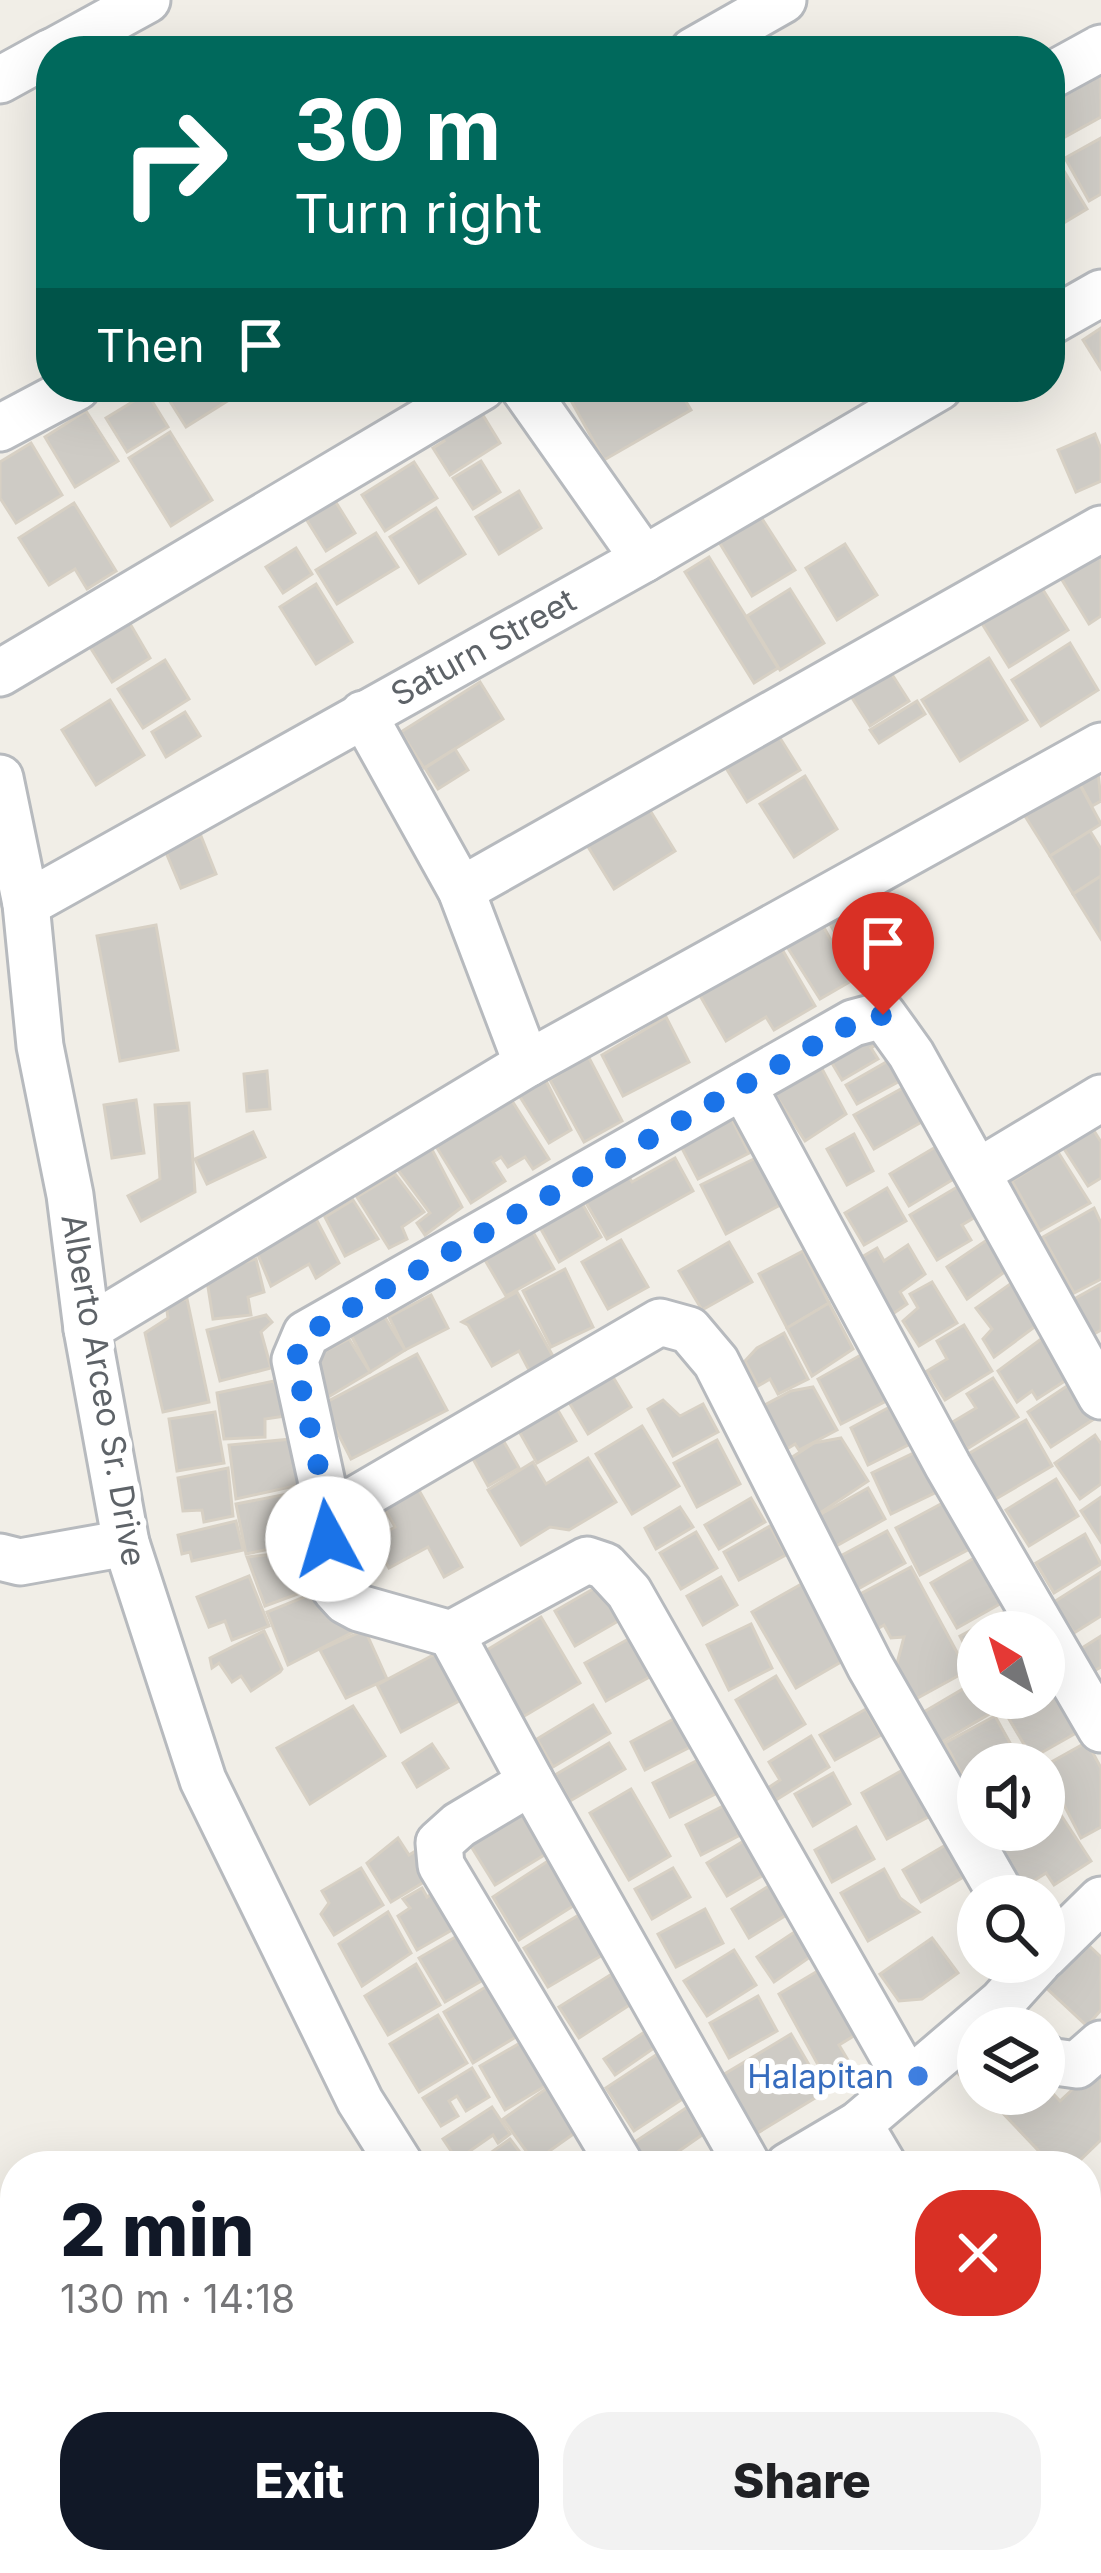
<!DOCTYPE html>
<html lang="en">
<head>
<meta charset="utf-8">
<style>
	body { margin:0; font-family:Inter,sans-serif; background:#f2f2f2; color:#202124; height:100vh; display:flex; flex-direction:column; font-size:45px; white-space:nowrap }
	* { box-sizing:border-box; margin:0 }
	p { font-size:39px; color:#757577 }
	.icon { flex:none; width:66px; height:66px; fill:none; stroke:currentColor; stroke-width:2; stroke-linecap:round; stroke-linejoin:round }
	.map { position:relative; flex:1; overflow:hidden }
	.details { position:absolute; left:0px; top:2151px; width:1101px; height:423px; display:flex; flex-direction:column; background:#fff; border-radius:48px 48px 0 0; box-shadow:0 12px 48px #0002 }
	.details>* { flex:none }
	.banner { position:absolute; left:36px; top:36px; width:1029px; height:366px; border-radius:48px; box-shadow:0 12px 48px #0002; background:#00695c; color:#fff; overflow:hidden }
	.needle { width:78px; rotate:322deg }
	.tools { position:absolute; left:957px; top:1611px; display:grid; gap:24px }
	.tools a { display:grid; place-items:center; width:108px; height:108px; border-radius:50%; background:#fff; box-shadow:0 12px 48px #0002; font-size:60px }
	.pin { position:absolute; display:grid; place-items:center; width:102px; height:102px; color:#fff; margin:-123px -51px; border-radius:50% 50% 50% 0; rotate:-45deg; box-shadow:0 0 12px #0007 }
	.pin .icon { rotate:45deg }
	.me { position:absolute; width:132px; margin:-66px; rotate:354deg; stroke-linejoin:round; filter:drop-shadow(0 0 9px #0008) }
	.turn { display:flex; align-items:center; gap:42px; height:252px; padding:0 60px; font-size:54px }
	.turn .icon { width:156px; height:156px; stroke-width:2.5 }
	.turn b { display:block; font-size:84px; line-height:102px }
	.then { display:flex; align-items:center; height:114px; padding:0 60px; background:#0003; gap:24px; font-size:45px }
	.round { display:grid; place-items:center; flex:none; width:126px; height:126px; border-radius:48px; background:#f2f2f2 }
	.overview { display:flex; align-items:center; justify-content:space-between; height:204px; padding:0 60px }
	h1 { font-size:72px; font-weight:800; line-height:90px; color:#111827 }
	.action { display:flex; gap:24px; margin-top:auto; padding:24px 60px }
	.action a { flex:1; height:138px; border-radius:48px; background:#111827; color:#fff; font-size:48px; font-weight:800; line-height:138px; text-align:center }
	.action a+a { background:#f2f2f2; color:#202124 }
	.map>svg:first-child { display:block }
	.building { fill:#cecbc5; stroke:#d7d0c4; stroke-width:3 }
	.lines { fill:none; stroke-linecap:round; stroke-linejoin:round }
	.minor-casing { stroke:#b7babe; stroke-width:51 }
	.minor { stroke:#fff; stroke-width:45 }
	.route { stroke:#1a73e8; stroke-width:21; stroke-dasharray:0 37.8 }
	.shop-dot { fill:#3f7fe0; stroke:#fff; stroke-width:4.5 }
	.labels { text-anchor:middle; stroke-width:12; stroke-linejoin:round; paint-order:stroke }
	.street-label { font-size:33px; fill:#5e6368; stroke:#fff }
	.shop-label { font-size:33px; fill:#366cbe; stroke:#fff; text-anchor:end }
</style>
</head>
<body>
<div class="map">
<svg width="1101" height="2573" viewBox="0 0 1101 2573">
	<rect width="100%" height="100%" fill="#f1eee7"/>
	<!-- building -->
	<g class="building">
		<polygon points="1101,62 1101,117 1065,137 1050,110 1050,90"/>
		<polygon points="1101,138 1101,194 1089,201 1065,158"/>
		<polygon points="1050,148 1087,209 1050,231"/>
		<polygon points="1101,328 1101,369 1083,340"/>
		<polygon points="161,387 221,387 229,400 186,427"/>
		<polygon points="685,387 679,390 691,410 604,460 564,388"/>
		<polygon points="147,393 168,427 127,452 106,418"/>
		<polygon points="478,407 500,443 450,475 433,448 444,441 438,432"/>
		<polygon points="86,411 118,461 75,487 45,437"/>
		<polygon points="170,432 212,500 171,526 129,458"/>
		<polygon points="1095,434 1101,449 1101,481 1076,492 1058,450"/>
		<polygon points="31,443 62,495 16,523 0,498 0,462"/>
		<polygon points="481,461 500,492 473,509 453,478"/>
		<polygon points="414,462 437,498 385,531 362,495"/>
		<polygon points="519,491 541,528 499,554 476,517"/>
		<polygon points="332,496 355,533 326,551 303,514"/>
		<polygon points="74,503 116,571 87,589 75,569 49,585 19,538"/>
		<polygon points="436,508 465,554 419,583 390,537"/>
		<polygon points="761,517 795,570 752,596 719,542"/>
		<polygon points="376,533 398,567 337,604 316,570"/>
		<polygon points="845,544 877,595 837,620 806,568"/>
		<polygon points="296,548 312,574 283,593 266,567"/>
		<polygon points="1101,550 1101,616 1089,624 1059,575"/>
		<polygon points="709,557 778,668 754,683 685,572"/>
		<polygon points="316,584 352,642 316,664 280,607"/>
		<polygon points="1040,585 1068,630 1009,667 981,622"/>
		<polygon points="790,589 824,643 780,670 747,616"/>
		<polygon points="129,622 150,658 112,682 90,647"/>
		<polygon points="1070,643 1098,690 1041,726 1012,680"/>
		<polygon points="989,658 1027,720 960,761 922,700"/>
		<polygon points="165,660 189,699 143,728 118,689"/>
		<polygon points="886,665 909,701 870,726 847,690"/>
		<polygon points="480,682 503,719 424,768 401,732"/>
		<polygon points="110,700 144,755 96,785 62,730"/>
		<polygon points="917,701 925,714 879,743 870,730"/>
		<polygon points="185,712 200,736 166,757 152,732"/>
		<polygon points="770,722 800,770 747,802 718,755"/>
		<polygon points="455,749 468,770 438,789 425,768"/>
		<polygon points="1098,771 1101,801 1092,806 1079,783"/>
		<polygon points="805,776 837,829 794,857 760,804"/>
		<polygon points="1079,783 1101,824 1050,856 1025,816"/>
		<polygon points="643,799 675,851 614,889 582,837"/>
		<polygon points="1090,831 1101,849 1101,876 1073,894 1050,856"/>
		<polygon points="201,836 216,874 181,888 165,850"/>
		<polygon points="1101,876 1101,939 1073,894"/>
		<polygon points="854,901 893,972 872,984 865,974 860,977 826,917"/>
		<polygon points="822,924 853,980 820,999 784,942"/>
		<polygon points="156,925 178,1050 120,1061 97,936"/>
		<polygon points="779,944 815,1006 774,1030 766,1017 726,1041 698,992"/>
		<polygon points="666,1017 689,1062 623,1096 602,1055"/>
		<polygon points="869,1021 882,1041 871,1048 878,1059 842,1080 823,1048"/>
		<polygon points="812,1050 846,1114 805,1141 773,1091"/>
		<polygon points="588,1056 622,1121 584,1142 550,1080"/>
		<polygon points="888,1061 900,1081 857,1104 846,1085"/>
		<polygon points="267,1071 270,1109 247,1111 244,1074"/>
		<polygon points="544,1077 571,1130 549,1143 517,1092"/>
		<polygon points="908,1085 927,1119 874,1149 854,1115"/>
		<polygon points="509,1096 549,1159 533,1169 525,1157 508,1167 501,1157 493,1162 505,1181 471,1203 434,1143"/>
		<polygon points="136,1100 144,1153 112,1158 104,1105"/>
		<polygon points="189,1103 195,1192 141,1221 128,1196 160,1179 155,1105"/>
		<polygon points="726,1108 749,1153 698,1179 675,1135"/>
		<polygon points="1091,1126 1101,1142 1101,1178 1088,1186 1061,1144"/>
		<polygon points="253,1132 265,1157 207,1184 195,1159"/>
		<polygon points="854,1134 873,1171 847,1185 827,1149"/>
		<polygon points="428,1142 462,1207 425,1235 417,1223 430,1213 392,1162"/>
		<polygon points="939,1145 957,1177 909,1206 890,1174"/>
		<polygon points="1058,1152 1090,1203 1040,1231 1012,1181"/>
		<polygon points="675,1158 693,1191 607,1239 578,1189 622,1165 632,1182"/>
		<polygon points="756,1158 780,1205 726,1234 701,1185"/>
		<polygon points="395,1174 424,1212 402,1227 407,1239 389,1248 357,1197"/>
		<polygon points="964,1183 982,1213 962,1225 971,1240 937,1260 910,1215"/>
		<polygon points="887,1188 906,1221 864,1245 845,1213"/>
		<polygon points="578,1196 601,1237 559,1262 536,1220"/>
		<polygon points="353,1200 378,1239 345,1256 325,1217"/>
		<polygon points="1094,1208 1101,1223 1101,1279 1074,1293 1043,1237"/>
		<polygon points="315,1217 339,1263 316,1278 309,1264 271,1286 255,1248"/>
		<polygon points="533,1232 554,1269 506,1296 485,1260"/>
		<polygon points="621,1240 648,1287 608,1309 582,1262"/>
		<polygon points="987,1240 1010,1268 967,1299 947,1267"/>
		<polygon points="729,1242 752,1282 702,1310 679,1271"/>
		<polygon points="908,1245 925,1274 900,1292 907,1304 891,1315 860,1258 877,1248 884,1261"/>
		<polygon points="803,1251 829,1303 787,1328 759,1274"/>
		<polygon points="256,1259 264,1292 248,1297 251,1315 213,1319 206,1274"/>
		<polygon points="565,1269 593,1327 551,1347 523,1291"/>
		<polygon points="932,1282 957,1323 919,1346 903,1321 918,1308 910,1294"/>
		<polygon points="1013,1282 1040,1323 994,1357 983,1339 992,1329 976,1308"/>
		<polygon points="1101,1284 1101,1330 1094,1334 1074,1299"/>
		<polygon points="517,1292 554,1358 530,1372 519,1351 492,1366 468,1325 462,1322"/>
		<polygon points="431,1295 448,1328 405,1350 389,1317"/>
		<polygon points="187,1299 209,1402 163,1412 145,1333 168,1318 166,1304"/>
		<polygon points="829,1303 853,1349 812,1376 787,1328"/>
		<polygon points="381,1311 405,1350 370,1372 348,1329"/>
		<polygon points="266,1315 272,1322 261,1332 271,1368 220,1381 207,1330"/>
		<polygon points="964,1325 992,1371 945,1400 927,1371 947,1359 937,1341"/>
		<polygon points="784,1333 808,1379 778,1394 770,1379 758,1386 745,1361 757,1348"/>
		<polygon points="1044,1337 1071,1377 1037,1399 1032,1391 1017,1402 998,1371"/>
		<polygon points="349,1339 370,1372 325,1399 316,1356"/>
		<polygon points="868,1351 894,1397 841,1424 818,1379"/>
		<polygon points="417,1354 447,1410 351,1459 323,1404"/>
		<polygon points="610,1372 631,1407 588,1434 567,1399"/>
		<polygon points="993,1378 1018,1417 967,1449 951,1423 976,1408 967,1394"/>
		<polygon points="274,1381 285,1416 265,1419 265,1437 224,1439 217,1393"/>
		<polygon points="1070,1384 1094,1419 1051,1447 1028,1412"/>
		<polygon points="813,1387 837,1430 799,1450 795,1444 787,1449 763,1406 791,1391"/>
		<polygon points="663,1400 680,1416 703,1404 718,1432 673,1456 648,1409"/>
		<polygon points="553,1402 576,1441 537,1463 515,1424"/>
		<polygon points="899,1402 920,1439 868,1465 851,1428"/>
		<polygon points="215,1412 224,1463 177,1471 169,1419"/>
		<polygon points="1026,1420 1052,1466 994,1500 968,1454"/>
		<polygon points="642,1426 679,1486 632,1514 596,1454"/>
		<polygon points="1095,1435 1101,1444 1101,1484 1080,1499 1055,1463"/>
		<polygon points="841,1438 868,1481 808,1521 774,1469 814,1443"/>
		<polygon points="292,1439 299,1485 236,1499 229,1445"/>
		<polygon points="503,1440 519,1468 488,1486 472,1457"/>
		<polygon points="717,1440 740,1484 697,1507 674,1463"/>
		<polygon points="924,1448 943,1489 891,1514 872,1473"/>
		<polygon points="588,1458 616,1502 569,1530 550,1527 521,1545 488,1490 533,1462 546,1484"/>
		<polygon points="228,1468 233,1516 204,1522 202,1510 183,1511 178,1478"/>
		<polygon points="1056,1479 1078,1516 1029,1546 1006,1510"/>
		<polygon points="416,1485 462,1567 444,1577 428,1547 389,1568 373,1540 395,1527 382,1504"/>
		<polygon points="868,1488 885,1519 829,1550 812,1519"/>
		<polygon points="298,1492 308,1541 246,1554 236,1504"/>
		<polygon points="1101,1497 1101,1542 1081,1511"/>
		<polygon points="751,1498 765,1522 719,1549 705,1525"/>
		<polygon points="952,1498 977,1545 920,1575 896,1528"/>
		<polygon points="680,1507 693,1527 656,1549 645,1528"/>
		<polygon points="236,1521 243,1550 192,1561 190,1552 182,1554 178,1535"/>
		<polygon points="770,1526 786,1555 739,1580 724,1552"/>
		<polygon points="887,1531 905,1563 849,1594 831,1561"/>
		<polygon points="696,1532 717,1568 681,1589 660,1553"/>
		<polygon points="1085,1534 1101,1564 1054,1593 1036,1563"/>
		<polygon points="313,1550 322,1585 265,1606 247,1557"/>
		<polygon points="981,1554 1007,1600 957,1628 931,1583"/>
		<polygon points="911,1567 967,1671 914,1700 896,1667 904,1637 891,1638 884,1625 867,1635 849,1600"/>
		<polygon points="1101,1572 1101,1616 1074,1633 1054,1602"/>
		<polygon points="249,1576 269,1626 232,1640 225,1621 209,1627 197,1597"/>
		<polygon points="721,1577 737,1605 703,1625 687,1596"/>
		<polygon points="805,1582 848,1658 796,1688 752,1612"/>
		<polygon points="600,1585 620,1620 575,1646 555,1611"/>
		<polygon points="326,1588 353,1632 288,1665 267,1612"/>
		<polygon points="1010,1609 1022,1632 978,1632 978,1671 960,1636"/>
		<polygon points="541,1617 580,1683 521,1718 482,1653"/>
		<polygon points="751,1624 772,1668 729,1690 707,1645"/>
		<polygon points="365,1630 387,1679 346,1698 320,1650"/>
		<polygon points="264,1631 282,1669 280,1672 251,1691 241,1676 232,1682 219,1663 212,1668 210,1658"/>
		<polygon points="634,1636 655,1674 606,1701 585,1663"/>
		<polygon points="1101,1636 1101,1667 1087,1675 1074,1653"/>
		<polygon points="439,1652 465,1698 401,1732 377,1685"/>
		<polygon points="776,1676 805,1724 764,1749 736,1700"/>
		<polygon points="973,1683 978,1698 991,1713 940,1743 922,1713"/>
		<polygon points="1056,1692 1078,1732 1032,1758 1009,1719"/>
		<polygon points="593,1705 610,1733 553,1767 537,1739"/>
		<polygon points="353,1706 385,1756 310,1804 277,1748"/>
		<polygon points="866,1709 881,1735 835,1760 820,1735"/>
		<polygon points="681,1715 696,1744 645,1770 631,1742"/>
		<polygon points="995,1716 1020,1761 978,1764 978,1784 970,1789 945,1743"/>
		<polygon points="811,1736 829,1767 776,1800 768,1788 780,1780 769,1762"/>
		<polygon points="1087,1742 1101,1768 1101,1827 1081,1838 1044,1766"/>
		<polygon points="609,1743 625,1769 570,1801 555,1775"/>
		<polygon points="432,1744 448,1768 417,1787 403,1763"/>
		<polygon points="702,1758 719,1792 670,1817 653,1783"/>
		<polygon points="908,1767 934,1814 887,1839 862,1793"/>
		<polygon points="833,1773 850,1804 813,1826 795,1794"/>
		<polygon points="631,1789 670,1856 629,1880 590,1813"/>
		<polygon points="733,1801 748,1831 701,1855 686,1825"/>
		<polygon points="520,1812 546,1854 495,1885 469,1843"/>
		<polygon points="1059,1812 1091,1861 1054,1885 1046,1873 1024,1887 1000,1851 1032,1830 1044,1830 1044,1822"/>
		<polygon points="856,1827 874,1859 832,1882 815,1850"/>
		<polygon points="398,1838 409,1855 422,1847 439,1873 391,1902 367,1863"/>
		<polygon points="747,1839 767,1873 727,1896 707,1863"/>
		<polygon points="949,1843 967,1875 921,1902 903,1870"/>
		<polygon points="554,1857 581,1901 519,1940 493,1897"/>
		<polygon points="361,1868 383,1905 334,1935 321,1914 329,1903 322,1891"/>
		<polygon points="673,1868 690,1897 652,1919 635,1889"/>
		<polygon points="884,1869 900,1898 919,1912 868,1941 841,1893"/>
		<polygon points="775,1882 793,1911 749,1938 732,1909"/>
		<polygon points="445,1885 466,1922 417,1950 398,1916 410,1908 403,1899 422,1888 427,1897"/>
		<polygon points="705,1909 723,1943 676,1967 658,1934"/>
		<polygon points="587,1910 611,1950 548,1987 524,1948"/>
		<polygon points="388,1912 411,1953 362,1986 339,1944"/>
		<polygon points="471,1928 497,1972 445,2002 419,1958"/>
		<polygon points="796,1931 813,1955 774,1982 757,1957"/>
		<polygon points="932,1938 958,1973 922,1999 899,2001 880,1974"/>
		<polygon points="1083,1940 1101,1957 1101,2010 1087,2026 1043,1985"/>
		<polygon points="734,1950 756,1985 707,2016 684,1981"/>
		<polygon points="416,1964 440,2005 388,2035 365,1996"/>
		<polygon points="821,1969 857,2034 839,2045 852,2067 827,2081 779,1994"/>
		<polygon points="615,1972 634,2002 579,2038 559,2007"/>
		<polygon points="499,1979 529,2029 473,2063 444,2012"/>
		<polygon points="758,1996 777,2031 729,2058 710,2023"/>
		<polygon points="438,2015 467,2063 419,2092 390,2044"/>
		<polygon points="646,2031 657,2046 615,2075 604,2059"/>
		<polygon points="791,2034 825,2092 756,2134 721,2076"/>
		<polygon points="527,2039 562,2076 505,2110 480,2066"/>
		<polygon points="668,2047 696,2090 634,2131 606,2088"/>
		<polygon points="978,2050 978,2094 994,2094 984,2103 955,2070"/>
		<polygon points="1101,2063 1101,2140 1074,2166 1053,2166 997,2107 1012,2094 1044,2094 1044,2084 1060,2101"/>
		<polygon points="472,2068 489,2097 466,2111 457,2096 449,2101 458,2116 441,2126 423,2098"/>
		<polygon points="553,2084 589,2123 534,2162 503,2119"/>
		<polygon points="695,2102 712,2128 669,2158 674,2166 647,2166 632,2144"/>
		<polygon points="492,2107 510,2134 498,2143 493,2135 457,2160 443,2139"/>
		<polygon points="510,2139 528,2163 472,2166"/>
		<polygon points="748,2559 812,2559 795,2573 755,2573 758,2571"/>
		<polygon points="830,2559 890,2559 895,2565 885,2573 818,2573"/>
		<polygon points="1017,2559 1074,2559 1079,2564 1068,2573 1009,2573 1006,2569"/>
	</g>
	<g class="lines">
		<defs>
			<g id="minor">
				<polyline points="54,51 147,0"/>
				<polyline points="693,51 783,0"/>
				<polyline points="1050,76 1101,48"/>
				<polyline points="0,80 51,52"/>
				<polyline points="1050,322 1101,293"/>
				<polyline points="523,387 644,559"/>
				<polyline points="0,428 77,387"/>
				<polyline points="0,673 482,387"/>
				<polyline points="363,714 461,890 527,1064"/>
				<polyline points="0,778 26,904 40,1046 70,1195 87,1329 126,1543 203,1780 360,2101 401,2166"/>
				<polyline points="461,890 1101,529"/>
				<polyline points="26,904 644,559 939,387"/>
				<polyline points="743,1086 948,1466 1101,1729"/>
				<polyline points="978,1172 1101,1098"/>
				<polyline points="87,1329 527,1064 1101,746"/>
				<polyline points="329,1515 660,1322 689,1330 716,1362 870,1666 1002,1896"/>
				<polyline points="0,1557 20,1562 126,1543"/>
				<polyline points="451,1634 587,1560 605,1566 629,1592 907,2080"/>
				<polyline points="531,1782 748,2166"/>
				<polyline points="1044,1956 1101,1900"/>
				<polyline points="1044,2056 1048,2061 1077,2065 1101,2044"/>
				<polyline points="859,2124 884,2166"/>
				<polyline points="621,2166 441,1865 439,1843 459,1825 531,1782 451,1634 359,1608 346,1601 335,1589 326,1563 329,1515 295,1360 306,1334 853,1023 883,1015 911,1054 1101,1396"/>
				<polyline points="788,2166 859,2124 1001,2003 1038,1962"/>
				<polyline points="1086,2432 1101,2448"/>
				<polyline points="661,2559 672,2573"/>
				<polyline points="959,2559 971,2573"/>
				<polyline points="396,2573 403,2559"/>
			</g>
		</defs>
		<!-- minor casing -->
		<use href="#minor" class="minor-casing"/>
		<!-- minor -->
		<use href="#minor" class="minor"/>
	</g>
	<g class="lines">
		<!-- route -->
		<polyline class="route" points="328,1539 329,1515 295,1360 306,1334 853,1023 883,1015"/>
	</g>
	<!-- markers -->
	<circle class="shop-dot" cx="918" cy="2076" r="12"/>
	<g class="labels">
		<!-- street labels -->
		<g class="street-label">
			<text transform="translate(483 647) rotate(-29)" y="12">Saturn Street</text>
			<text transform="translate(104 1390) rotate(80)" y="12">Alberto Arceo Sr. Drive</text>
		</g>
		<!-- shop labels -->
		<g class="shop-label">
			<text x="894" y="2088">Halapitan</text>
		</g>
	</g>
</svg>
<div class="tools">
<a><svg class="needle" viewBox="-14 -14 28 28"><path d="M0-13l5 13h-10z" fill="#e53935"/><path d="M0 13l5-13h-10z" fill="#757577"/></svg></a>
<a><svg class="icon" aria-label="sound" viewBox="0 0 24 24"><path d="M4 9h4l5-4v14l-5-4H4zM17 9q2 3 0 6"/></svg></a>
<a><svg class="icon" aria-label="search" viewBox="0 0 24 24"><circle cx="10" cy="10" r="6"/><path d="M15 15l6 6"/></svg></a>
<a><svg class="icon" aria-label="layers" viewBox="0 0 24 24"><path d="M12 4l9 5-9 5-9-5zM3 14l9 5 9-5"/></svg></a>
</div>
<div class="pin" style="left:883px;top:1015px;background:#d93025"><svg class="icon" aria-label="arrive" viewBox="0 0 24 24"><path d="M6 21V4h12l-3 4 3 4H6"/></svg></div>
<svg class="me" style="left:328px;top:1539px" viewBox="-20 -20 40 40"><circle r="19" fill="#fff"/><path d="M0-13L10 11 0 6-10 11z" fill="#1a73e8"/></svg>
<div class="banner">
<div class="turn"><svg class="icon" aria-label="right" viewBox="0 0 24 24"><path d="M7 20v-9h11M14 6l5 5-5 5"/></svg><div><b>30 m</b>Turn right</div></div>
<div class="then">Then<svg class="icon" aria-label="arrive" viewBox="0 0 24 24"><path d="M6 21V4h12l-3 4 3 4H6"/></svg></div>
</div>
<section class="details">
<div class="overview"><div><h1>2 min</h1><p>130 m · 14:18</p></div><a class="round" style="background:#d93025;color:#fff"><svg class="icon" aria-label="close" viewBox="0 0 24 24"><path d="M6 6l12 12M18 6L6 18"/></svg></a></div>
<div class="action"><a>Exit</a><a>Share</a></div>
</section>
</div>
</body>
</html>
